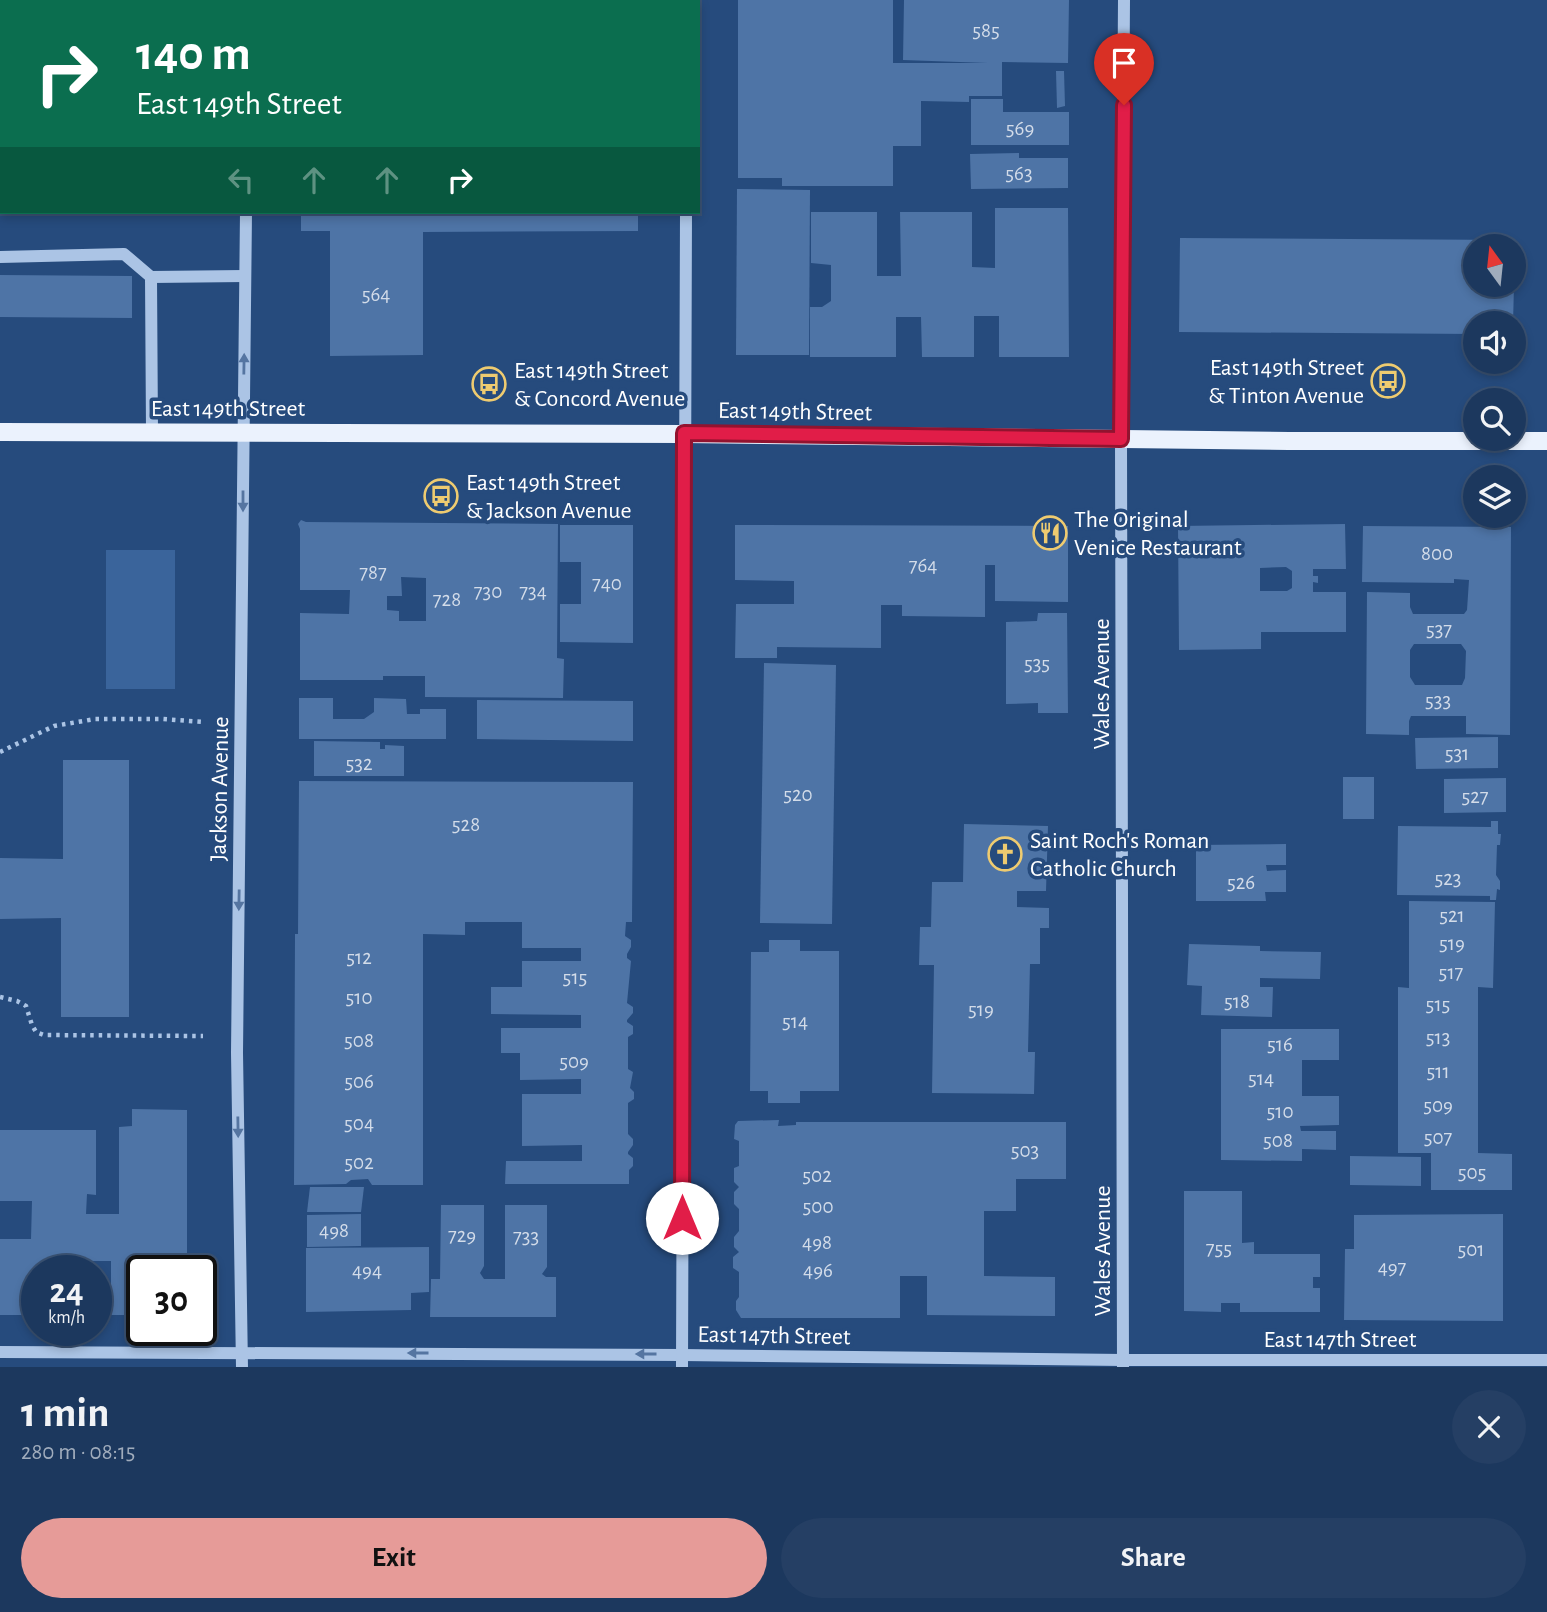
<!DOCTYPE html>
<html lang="en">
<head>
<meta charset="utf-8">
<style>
	body { margin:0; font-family:"Alegreya Sans",sans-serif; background:#253f64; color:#f1f3f6; height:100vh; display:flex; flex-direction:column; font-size:26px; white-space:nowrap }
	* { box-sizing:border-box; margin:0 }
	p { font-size:23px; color:#a0acbc }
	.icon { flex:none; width:38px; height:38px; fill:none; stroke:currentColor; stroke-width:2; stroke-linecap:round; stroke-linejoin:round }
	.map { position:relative; height:1367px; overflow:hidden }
	.panel { display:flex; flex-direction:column; background:#1c385e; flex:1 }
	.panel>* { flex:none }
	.guide { position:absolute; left:0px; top:0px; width:700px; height:214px; box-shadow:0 4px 10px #0003,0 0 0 2px #3a5273; background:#0b6e4f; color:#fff; overflow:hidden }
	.needle { width:46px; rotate:345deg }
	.tools { position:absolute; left:1463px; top:234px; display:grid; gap:14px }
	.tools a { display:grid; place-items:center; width:63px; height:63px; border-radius:50%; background:#1c385e; box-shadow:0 4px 10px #0003,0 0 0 2px #3a5273; font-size:35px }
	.speed { position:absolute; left:21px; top:1255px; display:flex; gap:14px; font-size:35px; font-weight:700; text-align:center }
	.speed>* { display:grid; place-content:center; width:91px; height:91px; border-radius:50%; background:#1c385e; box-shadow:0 4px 10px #0003,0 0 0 2px #3a5273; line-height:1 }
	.speed small { font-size:18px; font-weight:400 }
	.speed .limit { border:4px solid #111; border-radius:10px; background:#fff; color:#111 }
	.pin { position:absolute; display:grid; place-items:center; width:60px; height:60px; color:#fff; margin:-72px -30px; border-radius:50% 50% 50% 0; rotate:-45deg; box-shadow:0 0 7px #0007 }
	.pin .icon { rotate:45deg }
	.me { position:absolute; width:77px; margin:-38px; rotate:0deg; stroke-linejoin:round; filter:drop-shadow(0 0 5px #0008) }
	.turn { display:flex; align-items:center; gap:24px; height:147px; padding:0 21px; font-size:32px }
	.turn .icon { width:91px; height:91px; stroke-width:2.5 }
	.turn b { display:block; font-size:49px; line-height:60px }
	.lanes { display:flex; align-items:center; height:66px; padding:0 21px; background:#0003; justify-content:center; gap:35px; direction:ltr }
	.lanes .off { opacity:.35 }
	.round { display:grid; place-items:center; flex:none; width:74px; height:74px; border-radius:37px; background:#253f64 }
	.headline { display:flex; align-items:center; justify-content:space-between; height:119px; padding:0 21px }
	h1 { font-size:42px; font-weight:600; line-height:52px }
	.action { display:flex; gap:14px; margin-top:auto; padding:14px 21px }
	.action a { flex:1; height:80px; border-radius:42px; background:#e69b98; color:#111; font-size:28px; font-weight:600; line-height:80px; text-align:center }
	.action a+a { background:#253f64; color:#f1f3f6 }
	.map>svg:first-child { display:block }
	.pitch { fill:#3a649b }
	.building { fill:#4e74a6; fill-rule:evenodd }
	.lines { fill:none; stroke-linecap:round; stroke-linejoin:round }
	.path { stroke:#abc4e5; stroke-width:4.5; stroke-dasharray:3.5 5; stroke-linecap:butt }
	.minor { stroke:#abc4e5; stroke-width:12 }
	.major { stroke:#ebf2fd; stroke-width:18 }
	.oneway { fill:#5575a1 }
	.route-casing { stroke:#92132f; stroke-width:18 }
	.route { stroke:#e11d48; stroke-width:12 }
	.labels { text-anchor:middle; stroke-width:7; stroke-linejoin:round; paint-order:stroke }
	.number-label { font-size:21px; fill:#d3dce9 }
	.poi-label { font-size:24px; fill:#fff; stroke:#264b7d; text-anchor:start }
	.street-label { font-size:24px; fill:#fff; stroke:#264b7d }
</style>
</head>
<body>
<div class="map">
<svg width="1547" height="1367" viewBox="0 0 1547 1367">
	<rect width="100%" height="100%" fill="#264b7d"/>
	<!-- pitch -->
	<rect class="pitch" x="106" y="550" width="69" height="139"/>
	<!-- building -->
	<g class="building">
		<polygon points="738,0 893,0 893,63 988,63 903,60 904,0 1069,0 1068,63 1002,62 1002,96 969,96 969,102 921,101 921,146 893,146 893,186 782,186 782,178 738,178"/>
		<polygon points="1056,71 1064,71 1065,106 1057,108"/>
		<polygon points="971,99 1003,99 1003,112 1069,112 1069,145 971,145"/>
		<polygon points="1019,153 1019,158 1068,158 1068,188 971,189 970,154"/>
		<polygon points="737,189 810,190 809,355 736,355"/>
		<polygon points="995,208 1068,208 1069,357 999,357 999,316 974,316 974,357 922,357 921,317 896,317 896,357 810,357 810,307 822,307 831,301 831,265 811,263 811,212 877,212 877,276 901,276 900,212 972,212 972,267 995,268"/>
		<polygon points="301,212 638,212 638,231 423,232 423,355 330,356 330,231 301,231"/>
		<polygon points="1180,238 1514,240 1514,247 1475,247 1475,285 1514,285 1513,324 1475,324 1475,334 1179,332"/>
		<polygon points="0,275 132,276 132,318 0,317"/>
		<path d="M301 520 306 522 558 524 557 658 564 659 563 698 425 697V676H383V680H300V613L349 614 350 590H300V529L298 524ZM401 577 426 578V621H399V611L387 610V596H402Z"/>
		<path d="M1345 524 1346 569H1313V576H1318V583L1313 582V592H1346V632H1261V649L1179 650 1178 526ZM1286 567 1292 571V588L1287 591H1260V568Z"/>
		<polygon points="560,525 633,525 633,643 560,642 560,604 581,604 581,562 560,562"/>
		<polygon points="735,525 1068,526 1068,602 995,601 995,565 985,565 985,617 902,616 902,605 881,605 881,648 777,647 777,658 735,658 736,604 794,604 794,581 735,580"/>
		<path d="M1363 526 1511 527 1510 735 1466 734V716H1411L1409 721V735L1366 734 1367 592 1410 593V607L1413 614H1464L1467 610 1469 580 1454 579V583L1362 582ZM1414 644H1461L1466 651 1465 678 1462 685H1415L1410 677V650Z"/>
		<polygon points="1038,613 1067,613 1068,713 1038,713 1038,703 1006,704 1006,622 1037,621"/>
		<polygon points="764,663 836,665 832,924 760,923"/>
		<polygon points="299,698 333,698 333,719 364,719 374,712 374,698 406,699 407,714 420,714 420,709 446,709 446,739 299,739"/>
		<polygon points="477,700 633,701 633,741 477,739"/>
		<polygon points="1498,737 1498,768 1416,769 1415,738"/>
		<polygon points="314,741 380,742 380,749 385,749 385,745 404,746 404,776 314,776"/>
		<polygon points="63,760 129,760 129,1017 61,1017 61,918 0,919 0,858 63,859"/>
		<rect x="1343" y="777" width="31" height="42"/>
		<polygon points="1506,778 1506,812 1444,813 1444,779"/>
		<polygon points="299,781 633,782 632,922 626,922 625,936 631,940 631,947 627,954 627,958 631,961 627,1003 633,1007 633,1013 627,1020 627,1022 633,1026 633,1034 628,1037 628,1069 633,1072 630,1088 634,1092 634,1099 628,1103 628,1134 633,1139 633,1145 628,1152 628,1154 633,1158 633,1166 629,1170 629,1184 505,1184 506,1161 582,1161 582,1145 522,1146 522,1094 581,1094 581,1079 520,1080 520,1053 501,1053 501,1028 581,1028 581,1015 491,1014 491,987 522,987 522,961 581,961 581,948 522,948 522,922 465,922 465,935 423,934 423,1185 372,1185 368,1179 351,1180 346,1184 294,1185 295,934 298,934"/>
		<polygon points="1491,821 1498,821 1498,834 1501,834 1500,845 1497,845 1496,875 1500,881 1500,890 1497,889 1496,900 1490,900 1490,896 1397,895 1398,826 1491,827"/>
		<polygon points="964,824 1048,826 1046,891 1017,891 1017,907 1049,908 1049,928 1040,928 1040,964 1030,964 1028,1052 1035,1052 1034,1094 932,1093 934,965 919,965 920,927 931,927 932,882 963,882"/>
		<polygon points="1286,844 1286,865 1266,865 1267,871 1286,870 1286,892 1265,892 1266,901 1196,901 1196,845"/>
		<polygon points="1409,901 1495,902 1493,988 1478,987 1478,1153 1512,1154 1512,1190 1431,1190 1431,1153 1398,1153 1398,987 1409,988"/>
		<polygon points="769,940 800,940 800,951 839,951 839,1091 800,1091 800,1103 768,1103 768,1091 750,1091 751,952 769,952"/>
		<polygon points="1189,944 1260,946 1260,951 1321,952 1320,979 1260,978 1260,987 1273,987 1272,1017 1201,1015 1202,986 1187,985"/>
		<polygon points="1221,1029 1339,1029 1339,1060 1302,1060 1302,1096 1339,1096 1339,1125 1300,1126 1301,1131 1336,1131 1336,1150 1302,1149 1302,1161 1221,1160"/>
		<polygon points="132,1109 187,1110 187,1270 142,1270 142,1315 111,1315 111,1261 60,1261 60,1270 37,1270 37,1315 0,1315 0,1239 31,1239 32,1201 0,1201 0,1130 96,1130 96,1195 87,1194 86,1214 119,1214 119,1127 132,1126"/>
		<polygon points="779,1120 778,1126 796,1125 796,1122 1066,1122 1066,1179 1016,1179 1016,1211 984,1211 984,1276 1055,1277 1055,1316 927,1315 927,1276 900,1276 900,1318 741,1318 736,1310 736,1301 739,1297 739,1272 733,1268 733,1257 739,1252 734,1247 734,1237 739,1231 739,1209 734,1204 734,1192 739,1187 734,1182 734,1168 739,1166 739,1141 734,1139 735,1125 738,1121"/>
		<polygon points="1350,1156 1421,1157 1421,1186 1350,1185"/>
		<polygon points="310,1187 364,1187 361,1212 307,1212"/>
		<polygon points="1184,1191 1242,1191 1242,1243 1254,1242 1254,1254 1320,1254 1320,1277 1313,1277 1313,1288 1320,1288 1320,1312 1240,1312 1240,1303 1221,1303 1221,1312 1184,1311"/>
		<polygon points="441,1205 484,1205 484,1266 480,1273 484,1279 505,1279 505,1205 547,1205 547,1267 542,1274 546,1277 556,1277 556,1317 430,1317 431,1279 440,1279"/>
		<polygon points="361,1214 361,1246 307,1247 307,1215"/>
		<polygon points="1503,1214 1503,1321 1344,1320 1345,1249 1354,1249 1354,1215"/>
		<polygon points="429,1247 429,1292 411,1293 411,1310 306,1312 306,1248"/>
	</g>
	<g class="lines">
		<!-- path -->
		<g class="path">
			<polyline points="0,752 54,726 95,719 162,719 204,722"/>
			<polyline points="0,997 17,1001 26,1006 32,1025 36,1032 44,1035 203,1036"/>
		</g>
		<!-- minor -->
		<g class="minor">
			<polyline points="246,2 246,0"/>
			<polyline points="687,2 687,0"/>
			<polyline points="0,257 124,254 151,277 152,432"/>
			<polyline points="151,277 245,276"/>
			<polyline points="0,1352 682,1355 1123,1360 1547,1360"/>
			<polyline points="242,1367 237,1053 246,212"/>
			<polyline points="682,1367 686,212"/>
			<polyline points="1123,1367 1121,439 1124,0"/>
		</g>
		<!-- major -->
		<polyline class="major" points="0,432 684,434 1289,441 1547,441"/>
	</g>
	<!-- one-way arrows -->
	<defs><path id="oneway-solid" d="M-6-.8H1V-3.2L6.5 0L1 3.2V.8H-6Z" transform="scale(1.75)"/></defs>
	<g class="oneway">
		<use href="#oneway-solid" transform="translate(244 364) rotate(-89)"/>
		<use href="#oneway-solid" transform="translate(243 501) rotate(90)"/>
		<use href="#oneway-solid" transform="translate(239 900) rotate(91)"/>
		<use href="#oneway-solid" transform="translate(238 1127) rotate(89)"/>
		<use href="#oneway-solid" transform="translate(418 1353) rotate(-180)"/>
		<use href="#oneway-solid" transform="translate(646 1354) rotate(-180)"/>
	</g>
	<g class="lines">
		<defs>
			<polyline id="route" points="682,1218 684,433 1121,439 1124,105"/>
		</defs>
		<!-- route casing -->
		<use href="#route" class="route-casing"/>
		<!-- route -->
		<use href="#route" class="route"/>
	</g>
	<!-- icons -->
	<defs>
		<symbol id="bus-ring" viewBox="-11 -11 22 22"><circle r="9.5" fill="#264b7d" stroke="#eecb70" stroke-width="1.5"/><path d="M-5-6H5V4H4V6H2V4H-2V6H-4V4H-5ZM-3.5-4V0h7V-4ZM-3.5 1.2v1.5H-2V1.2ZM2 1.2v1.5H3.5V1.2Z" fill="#eecb70"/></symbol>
		<symbol id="restaurant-ring" viewBox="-11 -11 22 22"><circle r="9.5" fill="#264b7d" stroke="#eecb70" stroke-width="1.5"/><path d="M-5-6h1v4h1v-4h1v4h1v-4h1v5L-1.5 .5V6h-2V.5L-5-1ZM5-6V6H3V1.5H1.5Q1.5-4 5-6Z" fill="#eecb70"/></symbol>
		<symbol id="church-ring" viewBox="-11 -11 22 22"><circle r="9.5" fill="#264b7d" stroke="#eecb70" stroke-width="1.5"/><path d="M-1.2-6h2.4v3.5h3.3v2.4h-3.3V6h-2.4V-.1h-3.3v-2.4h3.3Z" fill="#eecb70"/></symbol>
	</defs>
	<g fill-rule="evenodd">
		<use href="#bus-ring" x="1369" y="362" width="38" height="38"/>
		<use href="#bus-ring" x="470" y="365" width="38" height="38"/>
		<use href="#bus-ring" x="422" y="477" width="38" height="38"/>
		<use href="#restaurant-ring" x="1031" y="514" width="38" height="38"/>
		<use href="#church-ring" x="986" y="835" width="38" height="38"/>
	</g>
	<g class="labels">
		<!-- number labels -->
		<g class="number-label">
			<text x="986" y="37">585</text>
			<text x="1020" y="135">569</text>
			<text x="1019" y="180">563</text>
			<text x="376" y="301">564</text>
			<text x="1437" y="560">800</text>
			<text x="923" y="572">764</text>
			<text x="373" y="579">787</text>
			<text x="607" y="590">740</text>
			<text x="488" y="598">730</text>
			<text x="533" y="598">734</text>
			<text x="447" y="606">728</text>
			<text x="1439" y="636">537</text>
			<text x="1037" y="670">535</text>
			<text x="1438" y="707">533</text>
			<text x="1457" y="760">531</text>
			<text x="359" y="770">532</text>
			<text x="798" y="801">520</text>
			<text x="1475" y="803">527</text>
			<text x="466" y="831">528</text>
			<text x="1448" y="885">523</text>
			<text x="1241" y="889">526</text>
			<text x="1452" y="922">521</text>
			<text x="1452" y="950">519</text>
			<text x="359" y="964">512</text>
			<text x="1451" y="979">517</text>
			<text x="575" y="984">515</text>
			<text x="359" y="1004">510</text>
			<text x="1237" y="1008">518</text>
			<text x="1438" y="1011">515</text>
			<text x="981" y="1016">519</text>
			<text x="795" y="1028">514</text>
			<text x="1438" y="1044">513</text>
			<text x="359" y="1047">508</text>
			<text x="1280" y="1051">516</text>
			<text x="574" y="1068">509</text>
			<text x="1438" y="1078">511</text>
			<text x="1261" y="1085">514</text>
			<text x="359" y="1088">506</text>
			<text x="1438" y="1112">509</text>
			<text x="1280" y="1118">510</text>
			<text x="359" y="1130">504</text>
			<text x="1438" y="1144">507</text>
			<text x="1278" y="1147">508</text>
			<text x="1025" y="1157">503</text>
			<text x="359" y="1169">502</text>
			<text x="1472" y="1179">505</text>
			<text x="817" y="1182">502</text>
			<text x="818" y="1213">500</text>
			<text x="334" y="1237">498</text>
			<text x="462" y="1242">729</text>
			<text x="526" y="1243">733</text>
			<text x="817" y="1249">498</text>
			<text x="1219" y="1255">755</text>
			<text x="1471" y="1256">501</text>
			<text x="1392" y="1274">497</text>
			<text x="367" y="1277">494</text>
			<text x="818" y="1277">496</text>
		</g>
		<!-- poi labels -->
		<g class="poi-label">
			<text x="1364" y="375" text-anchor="end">East 149th Street<tspan x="1364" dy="28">&amp; Tinton Avenue</tspan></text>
			<text x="514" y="378">East 149th Street<tspan x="514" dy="28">&amp; Concord Avenue</tspan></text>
			<text x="466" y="490">East 149th Street<tspan x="466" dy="28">&amp; Jackson Avenue</tspan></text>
			<text x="1074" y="527">The Original<tspan x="1074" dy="28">Venice Restaurant</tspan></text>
			<text x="1030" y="848">Saint Roch's Roman<tspan x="1030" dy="28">Catholic Church</tspan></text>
		</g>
		<!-- street labels -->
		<g class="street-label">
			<text x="228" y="416">East 149th Street</text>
			<text transform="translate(795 411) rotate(1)" y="8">East 149th Street</text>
			<text transform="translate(1101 684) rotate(-90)" y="8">Wales Avenue</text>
			<text transform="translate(219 789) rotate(-89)" y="8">Jackson Avenue</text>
			<text transform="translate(1102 1251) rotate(-90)" y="8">Wales Avenue</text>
			<text transform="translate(774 1335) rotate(1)" y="8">East 147th Street</text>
			<text x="1340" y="1347">East 147th Street</text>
		</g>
	</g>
</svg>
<div class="tools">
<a><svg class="needle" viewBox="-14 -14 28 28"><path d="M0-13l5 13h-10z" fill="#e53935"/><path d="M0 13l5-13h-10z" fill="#a0acbc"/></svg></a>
<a><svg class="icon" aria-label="sound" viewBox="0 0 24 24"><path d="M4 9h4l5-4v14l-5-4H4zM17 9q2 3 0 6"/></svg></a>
<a><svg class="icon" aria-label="search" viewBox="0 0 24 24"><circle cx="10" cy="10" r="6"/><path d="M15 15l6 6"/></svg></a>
<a><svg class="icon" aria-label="layers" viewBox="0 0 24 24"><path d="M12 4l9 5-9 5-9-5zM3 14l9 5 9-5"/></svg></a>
</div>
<div class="speed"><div>24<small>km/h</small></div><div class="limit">30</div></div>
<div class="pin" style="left:1124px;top:105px;background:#d93025"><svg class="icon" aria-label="arrive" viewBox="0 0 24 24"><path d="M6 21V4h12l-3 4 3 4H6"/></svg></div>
<svg class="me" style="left:682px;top:1218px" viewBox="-20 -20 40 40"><circle r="19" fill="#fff"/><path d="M0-13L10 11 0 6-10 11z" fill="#e11d48"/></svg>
<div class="guide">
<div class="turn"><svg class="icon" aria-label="right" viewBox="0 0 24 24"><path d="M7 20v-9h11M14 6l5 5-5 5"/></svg><div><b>140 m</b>East 149th Street</div></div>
<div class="lanes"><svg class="icon off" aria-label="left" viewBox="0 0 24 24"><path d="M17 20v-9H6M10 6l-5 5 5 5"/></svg><svg class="icon off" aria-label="ahead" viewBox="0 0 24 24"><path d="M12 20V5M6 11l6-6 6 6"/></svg><svg class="icon off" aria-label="ahead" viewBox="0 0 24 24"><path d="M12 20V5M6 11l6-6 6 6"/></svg><svg class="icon" aria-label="right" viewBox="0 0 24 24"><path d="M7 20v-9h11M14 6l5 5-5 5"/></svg></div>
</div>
</div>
<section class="panel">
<div class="headline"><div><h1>1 min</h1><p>280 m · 08:15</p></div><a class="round"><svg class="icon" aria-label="close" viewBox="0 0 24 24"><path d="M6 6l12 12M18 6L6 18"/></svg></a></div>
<div class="action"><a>Exit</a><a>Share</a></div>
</section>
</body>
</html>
